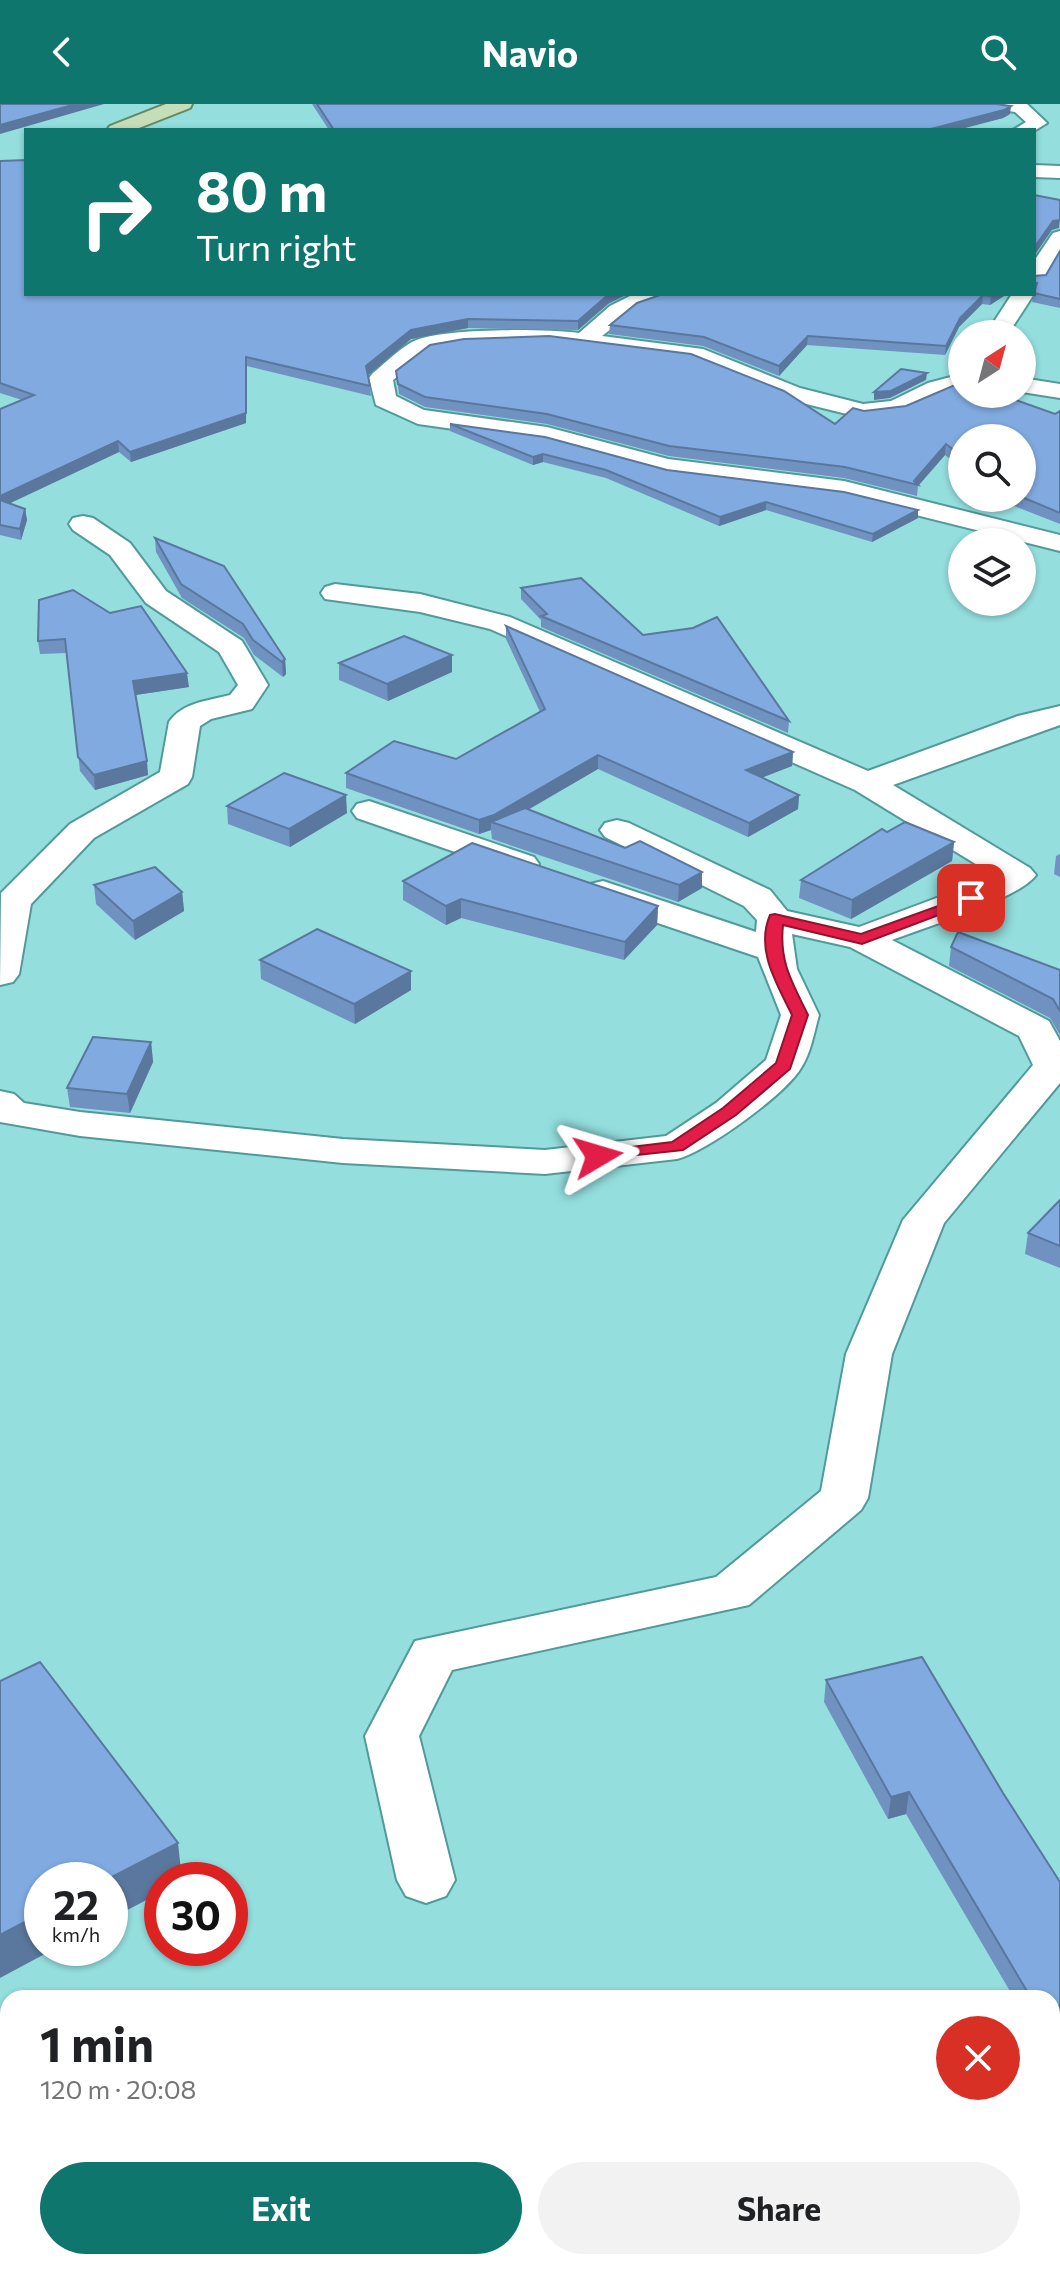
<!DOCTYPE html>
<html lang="en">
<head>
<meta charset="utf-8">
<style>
	body { margin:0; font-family:Commissioner,sans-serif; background:#f2f2f2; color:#202124; height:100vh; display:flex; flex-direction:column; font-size:30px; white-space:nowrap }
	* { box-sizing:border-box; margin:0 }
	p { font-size:26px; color:#757577 }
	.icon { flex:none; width:44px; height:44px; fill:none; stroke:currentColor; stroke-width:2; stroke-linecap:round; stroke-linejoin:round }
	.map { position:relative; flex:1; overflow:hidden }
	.details { position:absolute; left:0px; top:1886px; width:1060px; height:280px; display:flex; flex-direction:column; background:#fff; border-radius:24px 24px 0 0; box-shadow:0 2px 6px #0004 }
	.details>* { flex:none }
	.hud { position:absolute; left:24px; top:24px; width:1012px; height:168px; border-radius:0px; box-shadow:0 2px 6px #0004; background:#0f766e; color:#fff; overflow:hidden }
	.needle { width:52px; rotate:36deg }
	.tools { position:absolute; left:948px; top:216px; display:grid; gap:16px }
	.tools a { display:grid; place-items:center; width:88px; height:88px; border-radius:50%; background:#fff; box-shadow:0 2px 6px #0004; font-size:40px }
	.speed { position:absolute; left:24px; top:1758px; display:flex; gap:16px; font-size:40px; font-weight:700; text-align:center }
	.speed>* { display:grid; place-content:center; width:104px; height:104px; border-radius:50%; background:#fff; box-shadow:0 2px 6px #0004; line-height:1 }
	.speed small { font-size:20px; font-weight:400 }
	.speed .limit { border:12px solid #d22; background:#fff; color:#111 }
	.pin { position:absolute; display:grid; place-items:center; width:68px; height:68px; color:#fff; margin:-34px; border-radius:16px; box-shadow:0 4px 12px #0006 }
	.me { position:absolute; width:88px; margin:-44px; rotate:83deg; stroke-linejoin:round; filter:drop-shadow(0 0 6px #0008) }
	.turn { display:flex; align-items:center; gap:28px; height:168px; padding:0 40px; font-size:36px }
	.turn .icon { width:104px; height:104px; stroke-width:2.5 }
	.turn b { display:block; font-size:56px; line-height:68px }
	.round { display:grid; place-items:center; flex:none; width:84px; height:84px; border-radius:42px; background:#f2f2f2 }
	.overview { display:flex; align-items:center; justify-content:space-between; height:136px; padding:0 40px }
	h1 { font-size:48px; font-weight:700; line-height:60px }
	.action { display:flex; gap:16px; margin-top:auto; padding:16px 40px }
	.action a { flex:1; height:92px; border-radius:48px; background:#0f766e; color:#fff; font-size:32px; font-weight:700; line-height:92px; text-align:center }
	.action a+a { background:#f2f2f2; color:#202124 }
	header { display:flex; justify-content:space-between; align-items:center; height:104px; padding:0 40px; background:#0f766e; color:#fff; font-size:36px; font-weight:700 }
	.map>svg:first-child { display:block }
	.forest { fill:#a27cb3 }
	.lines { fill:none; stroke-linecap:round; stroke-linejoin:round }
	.street-casing { stroke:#519a9a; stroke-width:4 }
	.primary-casing { stroke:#67875f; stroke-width:4 }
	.street { fill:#fff; fill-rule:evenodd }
	.primary { fill:#c5deb9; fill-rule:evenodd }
	.wall { fill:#6f92c1 }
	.shaded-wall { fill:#5a779d }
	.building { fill:#81aae0; stroke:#5a779d; stroke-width:2 }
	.route { fill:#e11d48; stroke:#92132f; stroke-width:2 }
</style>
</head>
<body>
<header><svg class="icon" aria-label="back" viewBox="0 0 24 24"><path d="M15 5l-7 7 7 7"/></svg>Navio<svg class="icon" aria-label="search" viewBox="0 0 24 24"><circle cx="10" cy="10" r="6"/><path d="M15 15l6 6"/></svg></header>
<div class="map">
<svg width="1060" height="2166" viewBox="0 0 1060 2166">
	<rect width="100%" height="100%" fill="#94dede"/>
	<!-- forest -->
	<polygon class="forest" points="1052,1968 1060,1968 1060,2166 144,2166 154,2158 1052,2158"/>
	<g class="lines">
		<defs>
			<g id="street">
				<polygon points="988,0 1027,0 1047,19 1034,27 1013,26 1026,18 1015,8 991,4"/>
				<polygon points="1034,61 1060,62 1060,74 1034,73"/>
				<polygon points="1060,127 1060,149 1042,178 1034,179 1034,157 1053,129"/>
				<path d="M634 190H669L666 195 635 206 602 232 703 245 800 284 863 300 891 297 928 279 962 270V284L905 309 863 314 782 294 691 257 549 239 464 242 429 248 393 276 396 292 424 306 547 323 668 355 844 377 1060 431V447L844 393 667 371 546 338 418 320 376 301 369 274 373 269C385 259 398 246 412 238 440 223 546 225 579 229L610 202Z"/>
				<polygon points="1012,190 1034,190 1008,230 986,230"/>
				<polygon points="1022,274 1060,280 1060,294 1022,288"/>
				<path d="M83 412 93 414 130 439 166 487 242 537 268 581 252 605 211 615 200 622 192 673 188 680 94 734 31 800 19 870 13 878 0 881 1 789 70 720 160 668 169 618C183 598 208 597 230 591L238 581 219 548 146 499 110 451 73 426 69 420 73 414Z"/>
				<path d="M335 480 420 490 510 513 868 667 1018 612 1060 602V621L893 681 1030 764 1036 771C1019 795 923 824 892 836L1049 917 1060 937V979L944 1119 892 1250 868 1394 861 1406 749 1501 452 1566 419 1632 455 1776 446 1792 426 1799 406 1792 397 1776 365 1632 415 1537 716 1473 821 1387 846 1250 903 1116 1033 961 1019 932 850 843 792 830 797 865 819 911C814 928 811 949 801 964 786 990 706 1048 677 1055L545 1070 343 1059 80 1032 0 1018V987L14 990 24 999 80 1008 343 1035 545 1046 666 1032 716 999 766 956 781 911 758 853 590 796 585 788 590 780 603 777 756 828 757 816 744 802 605 733 600 726 605 719 617 716 629 719 770 786 787 807 859 823 958 786 992 770 855 686 490 525 420 508 325 495 321 489 325 483Z"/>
				<polygon points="369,697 534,753 539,760 534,767 522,770 510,767 357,714 352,707 357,700"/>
			</g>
			<polygon id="primary" points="166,0 192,0 190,4 134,26 107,26 110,22"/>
		</defs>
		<!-- street casing -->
		<use href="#street" class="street-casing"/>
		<!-- primary casing -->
		<use href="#primary" class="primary-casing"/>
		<!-- street -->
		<use href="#street" class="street"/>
		<!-- primary -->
		<use href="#primary" class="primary"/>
	</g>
	<!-- wall -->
	<g class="wall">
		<polygon points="312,0 996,0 1010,10 1003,14 957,26 329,26"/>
		<polygon points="0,57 608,200 578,226 468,224 411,235 368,271 371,292 247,262 246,319 131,358 119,348 9,399 25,405 27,416 21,436 0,431 0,305 22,296 0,289"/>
		<polygon points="1060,147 1060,204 1032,198 1034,190 1034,172 1046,171"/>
		<polygon points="663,190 1007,190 990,201 982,200 959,223 945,251 807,241 779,272 703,242 609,230 610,221"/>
		<polygon points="396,267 835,320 864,307 1055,310 1060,307 1060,420 1004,398 1000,394 1022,394 962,334 962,364 945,351 918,382 917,392 844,374 669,352 547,320 425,303 399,290"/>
		<polygon points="450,320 667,366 918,406 918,414 872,438 766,406 719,422 606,374 543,358 533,361 450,327"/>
		<polygon points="155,434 285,555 286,570 283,573 254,551 244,534 182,494 156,448"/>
		<polygon points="521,484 643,531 789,617 788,629 541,523 541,516 521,495"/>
		<polygon points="39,496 189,583 136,591 148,671 95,686 80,667 67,549 40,550 38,537"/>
		<polygon points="506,522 793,648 792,662 762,673 799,691 798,705 748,733 598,665 528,706 625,744 702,768 702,784 678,798 492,735 491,726 479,730 346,684 346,669 456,655 540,608 506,535"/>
		<polygon points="339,559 452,568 388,597 339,576"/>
		<polygon points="227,702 347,709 290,743 228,720"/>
		<polygon points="887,728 954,738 952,757 851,815 799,794 801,776"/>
		<polygon points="1060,750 1060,773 1054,770 1056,752"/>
		<polygon points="403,777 658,802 657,821 624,856 461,814 446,821 403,796"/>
		<polygon points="94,781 182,788 184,807 135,836 96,800"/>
		<polygon points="951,843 1060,866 1060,931 1050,914 949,862"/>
		<polygon points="260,856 411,886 355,920 261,875"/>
		<polygon points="151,938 153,958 130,1009 70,1003 67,984"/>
		<polygon points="1060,1096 1060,1164 1025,1150 1028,1129"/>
		<polygon points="826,1576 1003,1689 1060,1922 1052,1924 1052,1894 1014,1894 906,1710 888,1715 824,1598"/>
	</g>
	<!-- shaded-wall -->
	<g class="shaded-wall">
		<polygon points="76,0 104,0 0,30 0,21"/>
		<polygon points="1011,2 1010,10 1003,14 957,26 927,26"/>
		<polygon points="1060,116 1059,124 1052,126 1034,152 1034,144 1053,117"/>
		<polygon points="609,190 628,190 608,200 578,226 578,217"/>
		<polygon points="995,190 1007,190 990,201 991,192"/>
		<polygon points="983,191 982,200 959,223 945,251 946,242 960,214"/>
		<polygon points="468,215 468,224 411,235 367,272 366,262 411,226"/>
		<polygon points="808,232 807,241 779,272 779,262"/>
		<polygon points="246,253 246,319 131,358 130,348"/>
		<polygon points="927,269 926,276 890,294 874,296 874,288"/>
		<polygon points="118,337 119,348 0,404 0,392"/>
		<polygon points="946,340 945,351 918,382 914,377"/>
		<polygon points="543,350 543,358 533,361 533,353"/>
		<polygon points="766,398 766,406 719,422 720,413"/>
		<polygon points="25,405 27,416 21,436 20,425"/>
		<polygon points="918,406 918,414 872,438 873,430"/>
		<polygon points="452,551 452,568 388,597 387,580"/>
		<polygon points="285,555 286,570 283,573 282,558"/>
		<polygon points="187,569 189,583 135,591 133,577"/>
		<polygon points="793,648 792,662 746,680 746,666"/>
		<polygon points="598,651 598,665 501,721 491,718 491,726 479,730 479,716"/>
		<polygon points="147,657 148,671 95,686 94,671"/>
		<polygon points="346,691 347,709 290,743 289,725"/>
		<polygon points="799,691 798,705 748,733 749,719"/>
		<polygon points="954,738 952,757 851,815 852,796"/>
		<polygon points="702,768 702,784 678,798 679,781"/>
		<polygon points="182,788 184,807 135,836 133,817"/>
		<polygon points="461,795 461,814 446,821 446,802"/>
		<polygon points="658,802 657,821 624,856 625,838"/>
		<polygon points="411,867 411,886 355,920 354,900"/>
		<polygon points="151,938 153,958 130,1009 127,990"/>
		<polygon points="909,1688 906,1710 888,1715 891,1693"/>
		<polygon points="178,1739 182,1776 162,1776 162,1788 110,1815 110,1776 106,1776"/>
		<polygon points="42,1809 42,1844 56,1844 0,1874 0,1831"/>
		<polygon points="1060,1901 1060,1922 1052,1924 1052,1903"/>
	</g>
	<!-- building -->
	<g class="building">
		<polygon points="0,0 76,0 0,21"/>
		<polygon points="317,0 996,0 1011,2 1004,6 927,26 334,26"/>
		<polygon points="26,56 26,190 609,190 578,217 468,215 411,226 366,262 370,282 246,253 246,309 130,348 118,337 0,392 0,305 34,291 0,279 0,57"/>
		<polygon points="1034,91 1060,96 1060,116 1053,117 1034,144"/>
		<polygon points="1060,147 1060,195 1034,189 1037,179 1034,179 1034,172 1046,171"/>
		<polygon points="663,190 995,190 991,192 983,191 960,214 946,242 808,232 779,262 704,233 610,221 637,199"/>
		<polygon points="549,232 691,250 784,287 835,320 853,304 864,307 906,302 962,278 962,290 999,290 1055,310 1060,307 1060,409 1022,393 1022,334 962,334 962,352 946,340 914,377 918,381 845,363 669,342 547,310 425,293 398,280 396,267 430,241 464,235"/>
		<polygon points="901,265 927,269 891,287 874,288"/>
		<polygon points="450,320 545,333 667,366 844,388 918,406 873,430 766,398 720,413 606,366 543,350 533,353"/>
		<polygon points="0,396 25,405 20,425 0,421"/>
		<polygon points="155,434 224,462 285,555 282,558 253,536 243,520 181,480"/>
		<polygon points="581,474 643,531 693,524 717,513 789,617 541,512 547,510 521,484"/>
		<polygon points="73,486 110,509 141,502 187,569 133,577 147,657 94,671 78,653 65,535 38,537 39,496"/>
		<polygon points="506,522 793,648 746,666 799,691 749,719 598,651 494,711 479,716 346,669 394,637 456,655 545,605"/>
		<polygon points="404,532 452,551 387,580 339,559"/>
		<polygon points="284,669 346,691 289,725 227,702"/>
		<polygon points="525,704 625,744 640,737 702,768 679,781 491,718"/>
		<polygon points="905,718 954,738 852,796 801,776 882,725 887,728"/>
		<polygon points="472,739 658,802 625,838 461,795 446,802 403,777"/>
		<polygon points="155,763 182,788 133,817 94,781"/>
		<polygon points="317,825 411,867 354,900 260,856"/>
		<polygon points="958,828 1060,866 1060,907 1053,895 951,843"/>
		<polygon points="93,933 151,938 127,990 67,984"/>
		<polygon points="1060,1096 1060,1142 1028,1129"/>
		<polygon points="922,1553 1003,1689 1060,1778 1060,1901 1052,1903 1052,1894 1031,1894 909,1688 891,1693 826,1576"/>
		<polygon points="40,1558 178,1739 106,1776 42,1776 42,1809 0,1831 0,1577"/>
	</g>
	<!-- route -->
	<path class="route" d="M971 790 978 794 976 797 862 840 783 821C779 858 792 878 808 911L790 965 736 1011 683 1046 591 1056 589 1052 591 1048 598 1047 672 1038 723 1004 776 959 792 911C777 880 755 846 770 811L775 810 861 830Z"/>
</svg>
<div class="tools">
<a><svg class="needle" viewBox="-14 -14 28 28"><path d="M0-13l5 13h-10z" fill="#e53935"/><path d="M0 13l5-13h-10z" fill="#757577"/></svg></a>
<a><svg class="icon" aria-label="search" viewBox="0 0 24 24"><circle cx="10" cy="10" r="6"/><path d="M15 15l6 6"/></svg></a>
<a><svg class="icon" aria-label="layers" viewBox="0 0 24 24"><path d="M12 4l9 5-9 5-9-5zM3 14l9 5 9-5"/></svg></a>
</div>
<div class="speed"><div>22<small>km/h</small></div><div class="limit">30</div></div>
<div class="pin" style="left:971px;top:794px;background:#d93025"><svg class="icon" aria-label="arrive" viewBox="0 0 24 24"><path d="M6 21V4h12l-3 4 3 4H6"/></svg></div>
<svg class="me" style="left:598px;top:1052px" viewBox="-20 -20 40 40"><path d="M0-17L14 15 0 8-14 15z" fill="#e11d48" stroke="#fff" stroke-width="4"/></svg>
<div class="hud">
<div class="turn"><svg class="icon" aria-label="right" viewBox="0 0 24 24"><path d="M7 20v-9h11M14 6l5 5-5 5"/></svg><div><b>80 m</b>Turn right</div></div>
</div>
<section class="details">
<div class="overview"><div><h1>1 min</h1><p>120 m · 20:08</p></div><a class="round" style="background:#d93025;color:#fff"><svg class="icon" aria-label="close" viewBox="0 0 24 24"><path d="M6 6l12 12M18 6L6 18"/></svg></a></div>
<div class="action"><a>Exit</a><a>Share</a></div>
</section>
</div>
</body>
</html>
